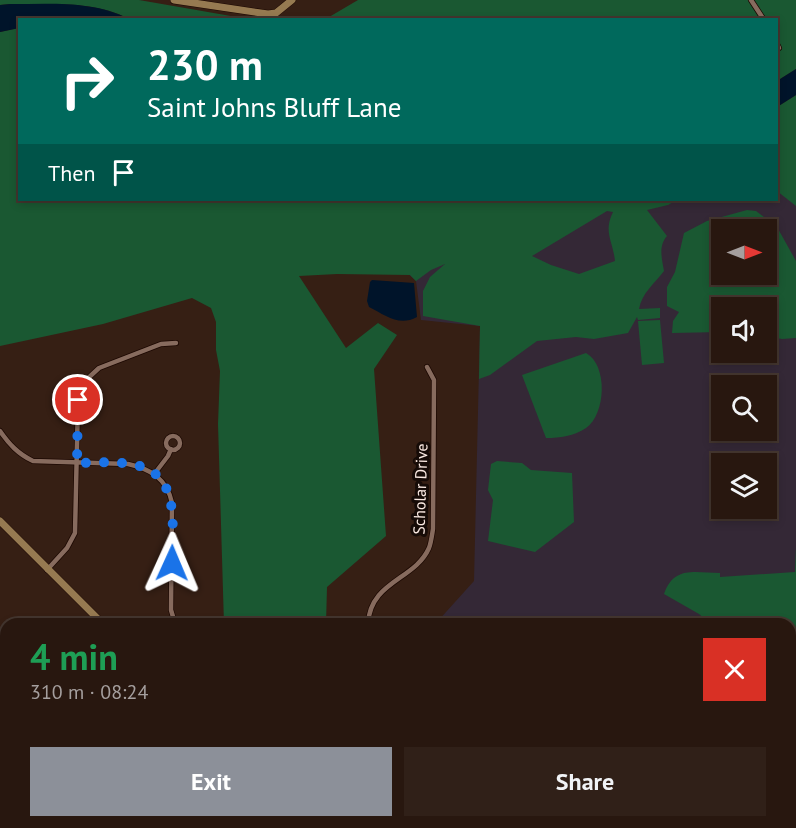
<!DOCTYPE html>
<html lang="en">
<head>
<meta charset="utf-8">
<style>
	body { margin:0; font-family:"PT Sans",sans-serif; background:#302018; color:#f1f3f6; height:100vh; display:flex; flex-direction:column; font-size:22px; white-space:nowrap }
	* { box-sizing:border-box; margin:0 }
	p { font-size:20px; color:#a59f9e }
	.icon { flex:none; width:33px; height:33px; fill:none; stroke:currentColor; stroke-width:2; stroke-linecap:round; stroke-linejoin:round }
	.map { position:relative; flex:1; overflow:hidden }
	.details { position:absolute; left:0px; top:618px; width:796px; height:210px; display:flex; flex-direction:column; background:#28170f; border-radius:18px 18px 0 0; box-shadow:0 3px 9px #0003,0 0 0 2px #44362f }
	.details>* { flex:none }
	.guide { position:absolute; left:18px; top:18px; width:760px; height:183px; border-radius:0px; box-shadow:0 3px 9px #0003,0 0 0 2px #44362f; background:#00695c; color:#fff; overflow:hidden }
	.needle { width:39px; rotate:90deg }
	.buttons { position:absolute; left:711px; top:219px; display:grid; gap:12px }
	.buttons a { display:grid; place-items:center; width:66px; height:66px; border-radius:0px; background:#28170f; box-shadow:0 3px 9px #0003,0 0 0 2px #44362f; font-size:30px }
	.pin { position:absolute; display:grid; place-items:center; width:51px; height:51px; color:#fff; margin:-26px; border:3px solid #fff; border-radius:50%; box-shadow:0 2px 6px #0007 }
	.me { position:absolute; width:66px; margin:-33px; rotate:1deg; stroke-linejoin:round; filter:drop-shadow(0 0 4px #0008) }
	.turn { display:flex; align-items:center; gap:21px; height:126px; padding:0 30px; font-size:27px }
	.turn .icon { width:78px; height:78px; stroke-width:2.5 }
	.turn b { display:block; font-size:42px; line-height:51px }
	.then { display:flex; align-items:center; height:57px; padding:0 30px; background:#0003; gap:12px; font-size:22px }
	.round { display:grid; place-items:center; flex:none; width:63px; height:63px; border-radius:0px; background:#302018 }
	.headline { display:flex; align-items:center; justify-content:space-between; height:102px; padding:0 30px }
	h1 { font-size:36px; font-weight:700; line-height:45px; color:#1e9e55 }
	.primary-button { display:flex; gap:12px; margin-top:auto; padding:12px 30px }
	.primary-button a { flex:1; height:69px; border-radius:0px; background:#8c9099; color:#fff; font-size:24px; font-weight:700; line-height:69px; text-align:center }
	.primary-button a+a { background:#302018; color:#f1f3f6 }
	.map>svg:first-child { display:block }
	.education { fill:#342836; fill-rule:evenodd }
	.green { fill:#1a5832; fill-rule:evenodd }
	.water { fill:#00142a }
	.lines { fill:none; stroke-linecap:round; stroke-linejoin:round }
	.minor-casing { stroke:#1c0802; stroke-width:6 }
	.secondary-casing { stroke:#1c0802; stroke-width:8 }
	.motorway-casing { stroke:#1c0802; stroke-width:10 }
	.minor { stroke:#876b5e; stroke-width:4.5 }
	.secondary { stroke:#967a51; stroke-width:7 }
	.motorway { stroke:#b99c32; stroke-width:8 }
	.route { stroke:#1a73e8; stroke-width:10; stroke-dasharray:0 18 }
	.labels { text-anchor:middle; stroke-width:6; stroke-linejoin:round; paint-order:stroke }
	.street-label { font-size:16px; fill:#fae9e2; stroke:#160b07 }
</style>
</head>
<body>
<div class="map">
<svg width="796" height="828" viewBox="0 0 796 828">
	<rect width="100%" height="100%" fill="#361f14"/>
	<!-- education -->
	<path class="education" d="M796 153V652L791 656 790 624H410L437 622 474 581 480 326 421 320 416 281 402 268 537 200H777V156ZM722 230H766V274H722ZM722 308H766V352H722ZM722 386H766V430H722ZM722 464H766V508H722Z"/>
	<!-- green -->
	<g class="green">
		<path d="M0 0H139L248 19H129C93 0 49 5 10 4L0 5Z"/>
		<polygon points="358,0 796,0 796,69 777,81 777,20 324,20"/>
		<path d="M19 28 20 200H677L668 205 647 210 667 236C658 246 662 259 664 271 654 284 642 293 639 309L660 308V318L638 320 637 317 628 333 594 339 576 337 537 341 490 375 479 379 480 326 423 316V291L430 277 445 264 431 270 416 281 410 275 337 274 299 276 346 348 378 323 397 335 374 369 386 536 327 587 326 624H224L218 424 220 371 216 350V322L211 308 192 298 103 324 0 346V32ZM607 211 613 212C603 232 613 241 615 261L579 274 551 265 532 256Z"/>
		<polygon points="796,95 796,206 777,191 777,107"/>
		<path d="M747 210 756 211 777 227 796 261V338L782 339 767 336 766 308H722L721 332 672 333 673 321 679 312 667 306V287L675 272 684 233 707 221ZM722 230H766V274H722Z"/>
		<polygon points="660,320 664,363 642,365 638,321"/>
		<path d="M586 353C608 365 606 414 586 428 574 436 560 438 546 438L522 375Z"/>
		<polygon points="497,461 522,463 531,470 572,473 574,522 535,552 488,541 493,500 488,490 491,464"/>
		<path d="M796 548V652L791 656 790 624H711L699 614 664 594C674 565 696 573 720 573V577L795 572Z"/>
		<polygon points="6,651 6,748 0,741 0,654"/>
		<polygon points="0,765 6,772 6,822 47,822 51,828 5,828 0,822"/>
		<polygon points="68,822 149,822 151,828 73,828"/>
		<polygon points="203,822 250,822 258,828 196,828"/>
	</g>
	<!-- water -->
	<g class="water">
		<path d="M10 4C49 4 93 0 129 19L20 20 19 28 0 32V5Z"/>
		<polygon points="796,69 796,95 777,107 777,81"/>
		<path d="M372 280 414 283 417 317C399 327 385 315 369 307L367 301 370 282Z"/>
	</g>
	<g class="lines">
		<defs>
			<g id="minor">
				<polyline points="751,0 764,20"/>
				<polyline points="777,44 779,48"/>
				<path d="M0 431C9 444 18 454 33 461L128 464C151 469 167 479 172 503L171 610 174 620"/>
				<circle cx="173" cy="443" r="7"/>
				<polyline points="155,473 168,456 171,449"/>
				<polyline points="47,570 67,548 75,533 78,400 85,381 99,368 161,344 176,343"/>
				<path d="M368 624C370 581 415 580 429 548 431 543 432 535 433 529L434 380 427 367"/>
				<polyline points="790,717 796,713"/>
				<polyline points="507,828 508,822"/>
				<polyline points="668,828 673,822"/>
			</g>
			<g id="secondary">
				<polyline points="174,0 268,14 276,13 292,0"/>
				<polyline points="0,521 103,624"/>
				<polyline points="594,822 604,828"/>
			</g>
			<g id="motorway">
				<polyline points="0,755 6,762"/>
				<polyline points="54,822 59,828"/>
			</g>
		</defs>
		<!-- minor casing -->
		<use href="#minor" class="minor-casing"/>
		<!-- secondary casing -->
		<use href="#secondary" class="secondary-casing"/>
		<!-- motorway casing -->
		<use href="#motorway" class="motorway-casing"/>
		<!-- minor -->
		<use href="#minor" class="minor"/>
		<!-- secondary -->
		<use href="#secondary" class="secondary"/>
		<!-- motorway -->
		<use href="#motorway" class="motorway"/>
	</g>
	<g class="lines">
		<!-- route -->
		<path class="route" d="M78 400 77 463C94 463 112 461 129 464 182 470 172 524 172 563"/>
	</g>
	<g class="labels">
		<!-- street labels -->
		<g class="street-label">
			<text transform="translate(420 489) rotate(-88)" y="6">Scholar Drive</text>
		</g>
	</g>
</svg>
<div class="buttons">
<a><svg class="needle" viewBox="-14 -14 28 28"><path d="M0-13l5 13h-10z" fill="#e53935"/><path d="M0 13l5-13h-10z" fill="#a59f9e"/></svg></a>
<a><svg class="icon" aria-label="sound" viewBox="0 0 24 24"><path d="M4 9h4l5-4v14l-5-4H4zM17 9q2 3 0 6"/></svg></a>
<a><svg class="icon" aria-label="search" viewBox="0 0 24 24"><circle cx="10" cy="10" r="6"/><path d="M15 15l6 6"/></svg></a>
<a><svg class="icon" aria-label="layers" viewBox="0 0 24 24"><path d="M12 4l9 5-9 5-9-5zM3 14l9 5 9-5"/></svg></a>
</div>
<div class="pin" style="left:78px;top:400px;background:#d93025"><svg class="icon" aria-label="arrive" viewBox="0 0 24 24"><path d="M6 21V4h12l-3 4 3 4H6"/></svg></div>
<svg class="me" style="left:172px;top:563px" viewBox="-20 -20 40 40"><path d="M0-17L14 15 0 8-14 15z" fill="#1a73e8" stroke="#fff" stroke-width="4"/></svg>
<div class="guide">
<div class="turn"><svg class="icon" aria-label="right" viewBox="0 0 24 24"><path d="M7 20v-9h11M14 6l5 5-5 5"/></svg><div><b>230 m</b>Saint Johns Bluff Lane</div></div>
<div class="then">Then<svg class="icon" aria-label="arrive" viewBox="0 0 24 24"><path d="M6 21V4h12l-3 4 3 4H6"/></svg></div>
</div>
<section class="details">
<div class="headline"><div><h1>4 min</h1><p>310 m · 08:24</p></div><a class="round" style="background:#d93025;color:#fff"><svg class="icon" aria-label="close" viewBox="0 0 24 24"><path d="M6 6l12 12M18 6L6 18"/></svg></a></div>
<div class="primary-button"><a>Exit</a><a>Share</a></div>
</section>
</div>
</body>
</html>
